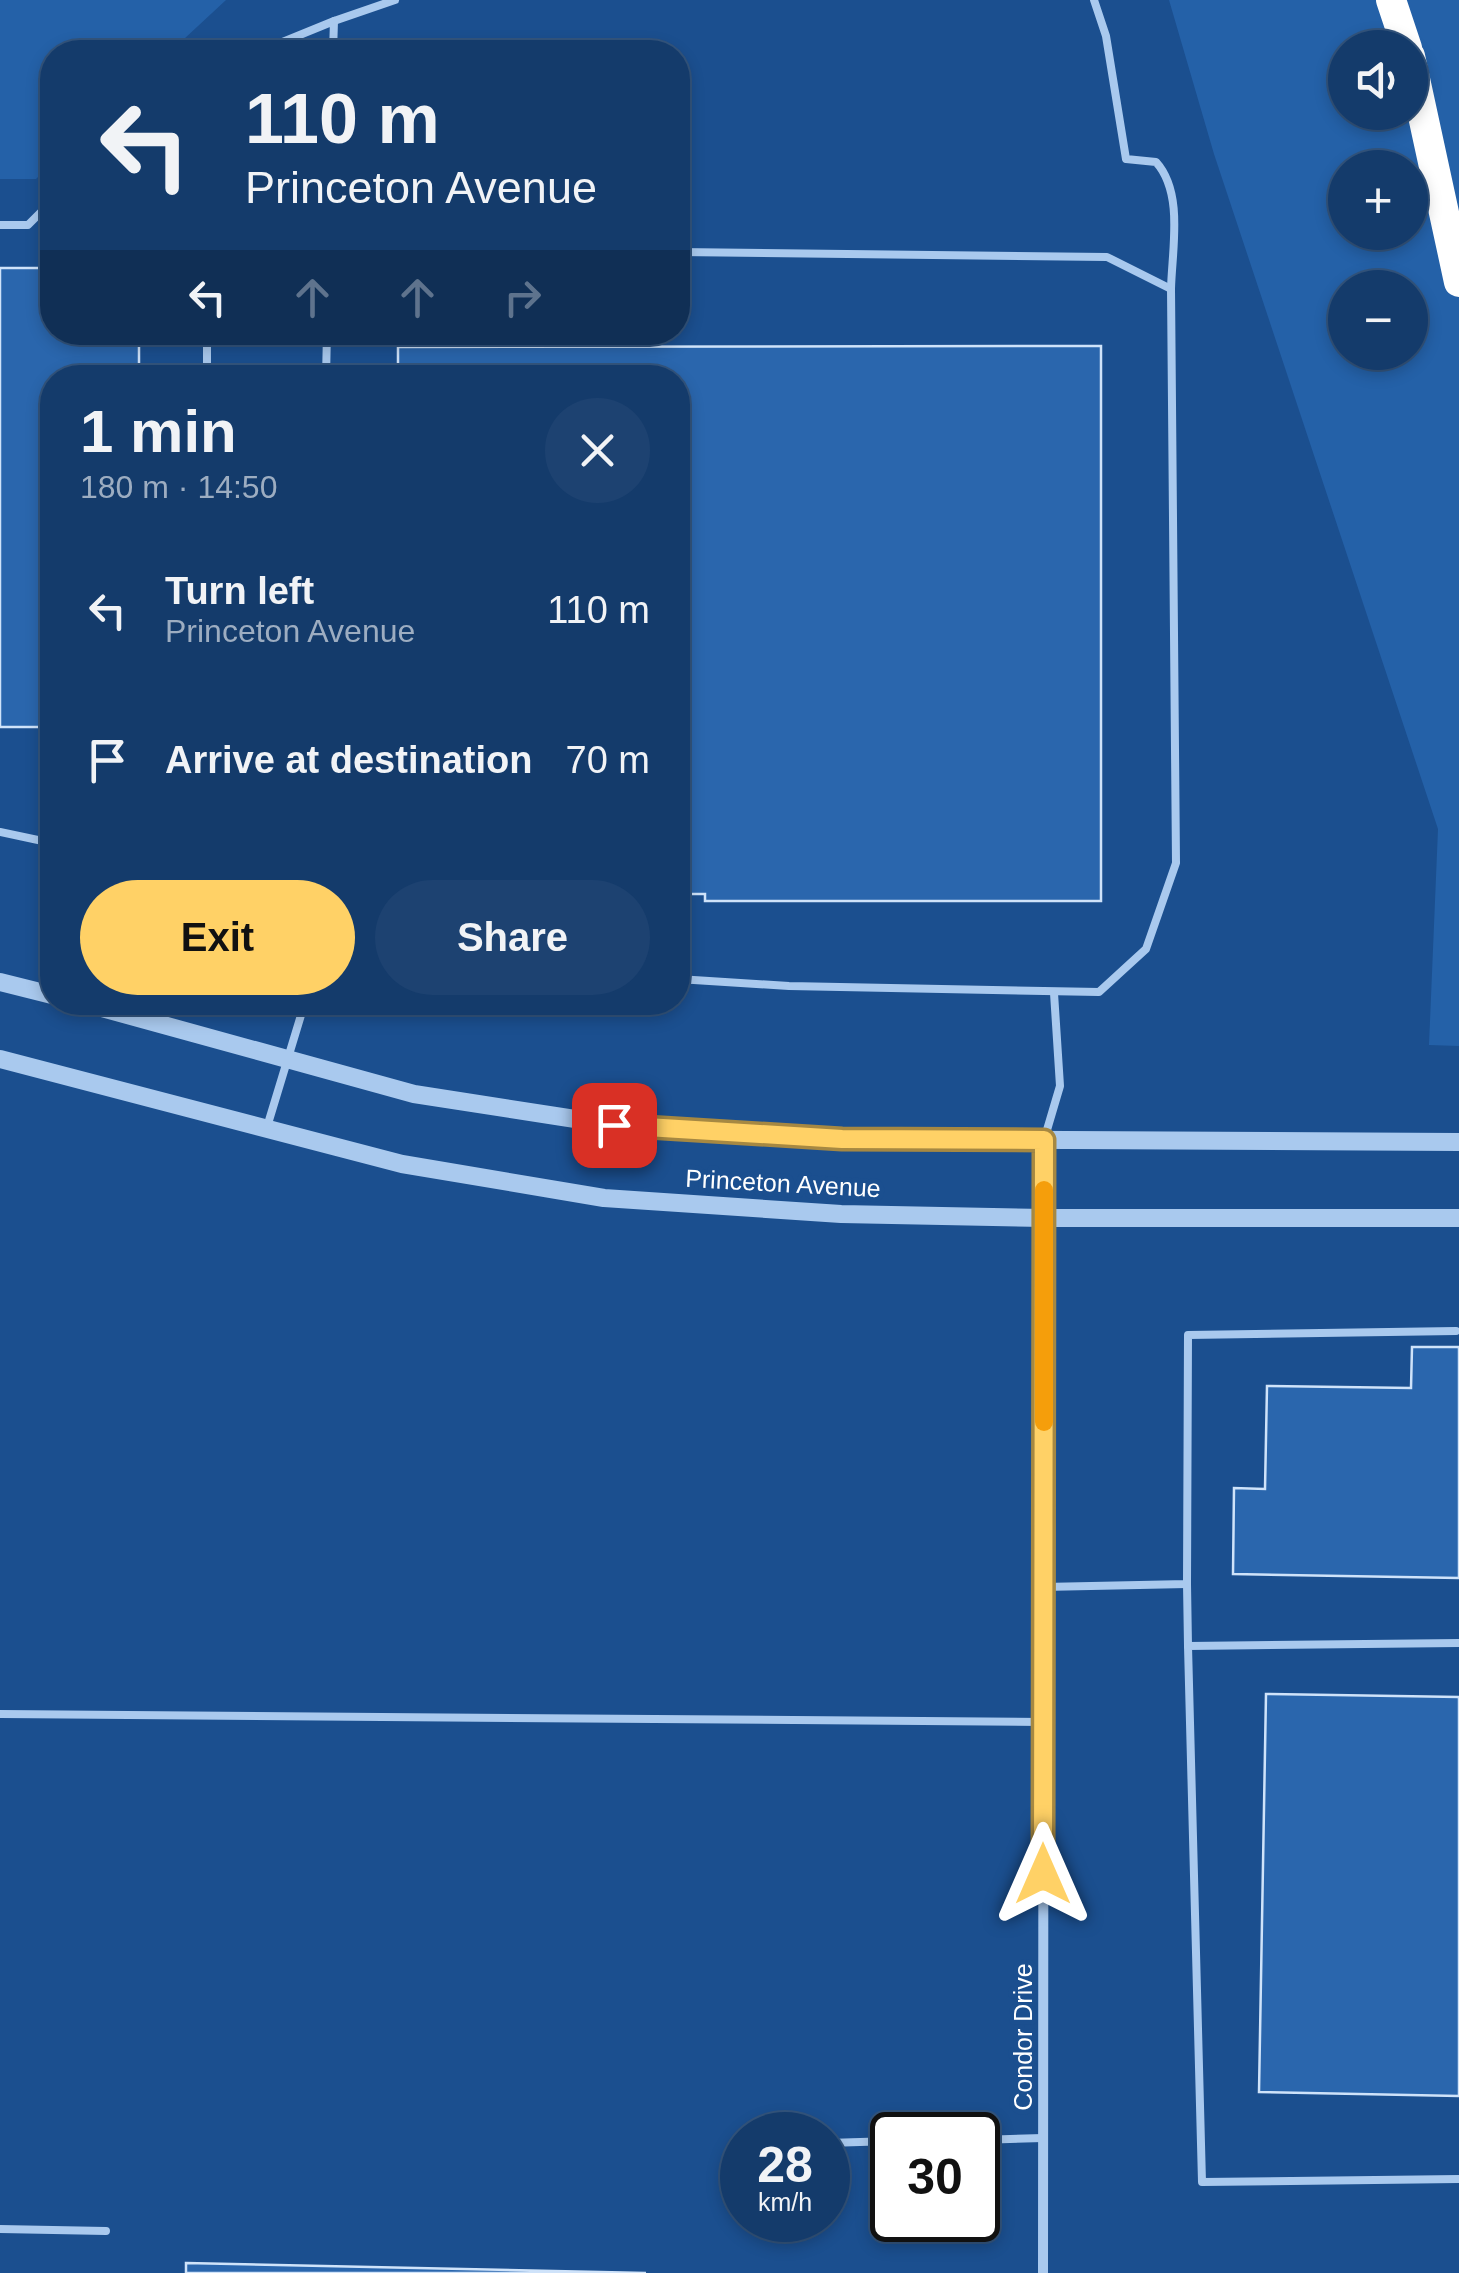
<!DOCTYPE html>
<html lang="en">
<head>
<meta charset="utf-8">
<style>
	body { margin:0; font-family:Arial,sans-serif; background:#1d4271; color:#f1f3f6; height:100vh; display:flex; flex-direction:column; font-size:38px; white-space:nowrap }
	* { box-sizing:border-box; margin:0 }
	p { font-size:32px; color:#9dadc1 }
	.icon { flex:none; width:55px; height:55px; fill:none; stroke:currentColor; stroke-width:2; stroke-linecap:round; stroke-linejoin:round }
	.map { position:relative; flex:1; overflow:hidden }
	.side { position:absolute; left:40px; top:365px; width:650px; height:650px; display:flex; flex-direction:column; background:#143b6b; border-radius:40px; box-shadow:0 5px 15px #0003,0 0 0 2px #33557e }
	.side>* { flex:none }
	.guide { position:absolute; left:40px; top:40px; width:650px; height:305px; border-radius:40px; box-shadow:0 5px 15px #0003,0 0 0 2px #33557e; background:#143b6b; color:#f1f3f6; overflow:hidden }
	.buttons { position:absolute; left:1328px; top:30px; display:grid; gap:20px }
	.buttons a { display:grid; place-items:center; width:100px; height:100px; border-radius:50%; background:#143b6b; box-shadow:0 5px 15px #0003,0 0 0 2px #33557e; font-size:50px }
	.speed { position:absolute; left:720px; top:2112px; display:flex; gap:20px; font-size:50px; font-weight:700; text-align:center }
	.speed>* { display:grid; place-content:center; width:130px; height:130px; border-radius:50%; background:#143b6b; box-shadow:0 5px 15px #0003,0 0 0 2px #33557e; line-height:1 }
	.speed small { font-size:25px; font-weight:400 }
	.speed .limit { border:5px solid #111; border-radius:15px; background:#fff; color:#111 }
	.pin { position:absolute; display:grid; place-items:center; width:85px; height:85px; color:#fff; margin:-42px; border-radius:20px; box-shadow:0 5px 15px #0006 }
	.me { position:absolute; width:110px; margin:-55px; rotate:0deg; stroke-linejoin:round; filter:drop-shadow(0 0 8px #0008) }
	.turn { display:flex; align-items:center; gap:35px; height:210px; padding:0 40px; font-size:45px }
	.turn .icon { width:130px; height:130px; stroke-width:2.5 }
	.turn b { display:block; font-size:70px; line-height:85px }
	.lanes { display:flex; align-items:center; height:95px; padding:0 40px; background:#0003; justify-content:center; gap:50px; direction:ltr }
	.lanes .off { opacity:.35 }
	.round { display:grid; place-items:center; flex:none; width:105px; height:105px; border-radius:52px; background:#1d4271 }
	.head { display:flex; align-items:center; justify-content:space-between; height:170px; padding:0 40px }
	h1 { font-size:60px; font-weight:700; line-height:75px }
	.cta { display:flex; gap:20px; margin-top:auto; padding:20px 40px }
	.cta a { flex:1; height:115px; border-radius:60px; background:#ffd166; color:#111; font-size:40px; font-weight:700; line-height:115px; text-align:center }
	.cta a+a { background:#1d4271; color:#f1f3f6 }
	ul { padding:0; list-style:none }
	li { display:flex; align-items:center; gap:30px; height:150px; padding:0 40px }
	li div { flex:1 }
	li b { display:block; font-size:38px }
	li em { font-style:normal }
	.map>svg:first-child { display:block }
	.green { fill:#2461a8; fill-rule:evenodd }
	.building { fill:#2a66ad; stroke:#cfe3fa; stroke-width:2.5 }
	.lines { fill:none; stroke-linecap:round; stroke-linejoin:round }
	.service { stroke:#a9c9ee; stroke-width:8 }
	.minor { stroke:#a9c9ee; stroke-width:10 }
	.tertiary { stroke:#a9c9ee; stroke-width:18 }
	.motorway { stroke:#fff; stroke-width:30 }
	.route-casing { stroke:#a68842; stroke-width:25 }
	.route { stroke:#ffd166; stroke-width:18 }
	.slow { stroke:#f59e0b; stroke-width:18 }
	.labels { text-anchor:middle; stroke-width:10; stroke-linejoin:round; paint-order:stroke }
	.street-label { font-size:25px; fill:#fff; stroke:#1b4f8f }
</style>
</head>
<body>
<div class="map">
<svg width="1459" height="2273" viewBox="0 0 1459 2273">
	<rect width="100%" height="100%" fill="#1b4f8f"/>
	<!-- green -->
	<g class="green">
		<polygon points="0,0 226,0 170,52 52,52 52,163 36,179 0,179"/>
		<path d="M1169 0H1459V1046L1429 1045 1438 829 1214 154ZM1345 48H1410V112H1345ZM1345 168H1410V232H1345ZM1345 288H1410V352H1345Z"/>
	</g>
	<!-- building -->
	<g class="building">
		<polygon points="0,268 52,268 52,332 139,332 139,378 52,378 52,727 0,727"/>
		<polygon points="1101,346 1101,901 705,901 705,894 678,894 678,378 398,378 398,347"/>
		<polygon points="1412,1347 1459,1347 1459,1578 1233,1574 1234,1488 1265,1489 1267,1386 1411,1388"/>
		<polygon points="1266,1694 1459,1697 1459,2096 1259,2092"/>
		<polygon points="186,2263 646,2273 186,2273"/>
	</g>
	<g class="lines">
		<!-- service -->
		<g class="service">
			<path d="M1094 0 1106 36 1126 159 1156 162C1184 193 1172 249 1171 289"/>
			<polyline points="334,21 395,0"/>
			<polyline points="258,52 334,21 333,52"/>
			<polyline points="0,225 28,225 52,201"/>
			<polyline points="678,252 1107,257 1171,289 1176,863 1146,949 1099,992 789,986 678,979"/>
			<polyline points="207,378 207,332"/>
			<polyline points="326,378 327,332"/>
			<polyline points="0,832 52,843"/>
			<polyline points="267,1127 305,1002"/>
			<polyline points="1044,1140 1060,1086 1054,993"/>
			<polyline points="1187,1584 1188,1646"/>
			<polyline points="1043,1587 1187,1584 1188,1335 1456,1331"/>
			<polyline points="1459,1643 1188,1646 1202,2182 1459,2179"/>
			<polyline points="0,1714 1043,1722"/>
			<polyline points="978,2140 1043,2138"/>
			<polyline points="828,2143 892,2141"/>
			<polyline points="0,2229 106,2231"/>
		</g>
		<!-- minor -->
		<polyline class="minor" points="1043,2273 1044,1140"/>
		<!-- tertiary -->
		<g class="tertiary">
			<polyline points="0,982 52,995"/>
			<polyline points="80,1002 414,1094 614,1125 842,1139 1459,1142"/>
			<polyline points="0,1059 402,1164 604,1198 841,1214 1044,1218 1459,1218"/>
		</g>
		<!-- motorway -->
		<g class="motorway">
			<polyline points="1391,0 1407,48"/>
			<polyline points="1410,56 1459,282"/>
		</g>
	</g>
	<g class="lines">
		<defs>
			<polyline id="route" points="614,1125 842,1139 1044,1140 1043,1874"/>
		</defs>
		<!-- route casing -->
		<use href="#route" class="route-casing"/>
		<!-- route -->
		<use href="#route" class="route"/>
		<!-- slow -->
		<polyline class="slow" points="1044,1422 1044,1190"/>
	</g>
	<g class="labels">
		<!-- street labels -->
		<g class="street-label">
			<text transform="translate(783 1183) rotate(3)" y="9">Princeton Avenue</text>
			<text transform="translate(1023 2037) rotate(-90)" y="9">Condor Drive</text>
		</g>
	</g>
</svg>
<div class="buttons">
<a><svg class="icon" aria-label="sound" viewBox="0 0 24 24"><path d="M4 9h4l5-4v14l-5-4H4zM17 9q2 3 0 6"/></svg></a>
<a>+</a>
<a>−</a>
</div>
<div class="speed"><div>28<small>km/h</small></div><div class="limit">30</div></div>
<div class="pin" style="left:614px;top:1125px;background:#d93025"><svg class="icon" aria-label="arrive" viewBox="0 0 24 24"><path d="M6 21V4h12l-3 4 3 4H6"/></svg></div>
<svg class="me" style="left:1043px;top:1874px" viewBox="-20 -20 40 40"><path d="M0-17L14 15 0 8-14 15z" fill="#ffd166" stroke="#fff" stroke-width="4"/></svg>
<div class="guide">
<div class="turn"><svg class="icon" aria-label="left" viewBox="0 0 24 24"><path d="M17 20v-9H6M10 6l-5 5 5 5"/></svg><div><b>110 m</b>Princeton Avenue</div></div>
<div class="lanes"><svg class="icon" aria-label="left" viewBox="0 0 24 24"><path d="M17 20v-9H6M10 6l-5 5 5 5"/></svg><svg class="icon off" aria-label="ahead" viewBox="0 0 24 24"><path d="M12 20V5M6 11l6-6 6 6"/></svg><svg class="icon off" aria-label="ahead" viewBox="0 0 24 24"><path d="M12 20V5M6 11l6-6 6 6"/></svg><svg class="icon off" aria-label="right" viewBox="0 0 24 24"><path d="M7 20v-9h11M14 6l5 5-5 5"/></svg></div>
</div>
<section class="side">
<div class="head"><div><h1>1 min</h1><p>180 m · 14:50</p></div><a class="round"><svg class="icon" aria-label="close" viewBox="0 0 24 24"><path d="M6 6l12 12M18 6L6 18"/></svg></a></div>
<ul>
<li><svg class="icon" aria-label="left" viewBox="0 0 24 24"><path d="M17 20v-9H6M10 6l-5 5 5 5"/></svg><div><b>Turn left</b><p>Princeton Avenue</p></div><em>110 m</em></li>
<li><svg class="icon" aria-label="arrive" viewBox="0 0 24 24"><path d="M6 21V4h12l-3 4 3 4H6"/></svg><div><b>Arrive at destination</b></div><em>70 m</em></li>
</ul>
<div class="cta"><a>Exit</a><a>Share</a></div>
</section>
</div>
</body>
</html>
